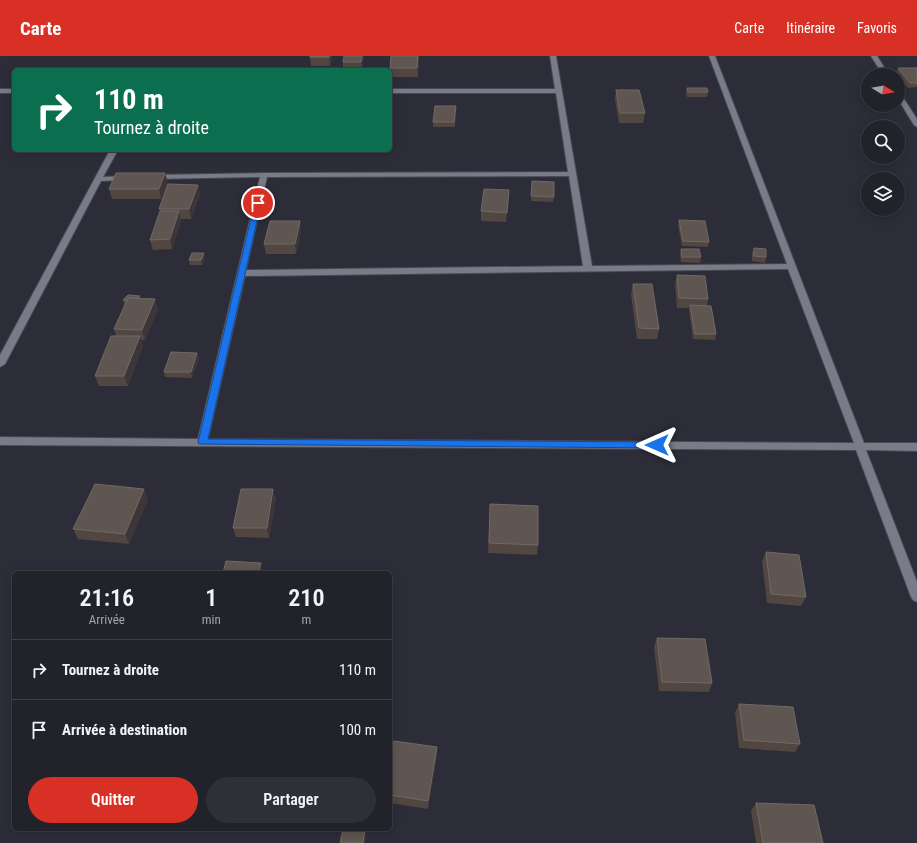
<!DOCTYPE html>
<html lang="fr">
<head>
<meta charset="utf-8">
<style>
	body { margin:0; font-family:"Roboto Condensed",sans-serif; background:#2e2f37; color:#f1f3f6; height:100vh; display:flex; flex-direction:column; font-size:15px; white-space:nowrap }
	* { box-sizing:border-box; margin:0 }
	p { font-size:13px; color:#a2a4a9 }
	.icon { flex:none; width:22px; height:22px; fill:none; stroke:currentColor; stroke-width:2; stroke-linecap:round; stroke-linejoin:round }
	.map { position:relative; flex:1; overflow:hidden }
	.sheet { position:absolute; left:12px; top:515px; width:380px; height:260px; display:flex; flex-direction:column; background:#22222b; border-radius:6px; box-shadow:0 2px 10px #0003,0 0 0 1px #3f3f47 }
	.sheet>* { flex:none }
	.guide { position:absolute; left:12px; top:12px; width:380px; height:84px; border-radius:6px; box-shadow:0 2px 10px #0003,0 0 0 1px #3f3f47; background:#0b6e4f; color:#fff; overflow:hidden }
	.needle { width:26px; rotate:101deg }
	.tools { position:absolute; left:861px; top:12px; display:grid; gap:8px }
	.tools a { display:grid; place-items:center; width:44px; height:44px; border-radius:50%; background:#22222b; box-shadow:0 2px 10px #0003,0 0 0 1px #3f3f47; font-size:20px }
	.pin { position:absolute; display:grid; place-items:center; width:34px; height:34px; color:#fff; margin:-17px; border:2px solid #fff; border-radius:50%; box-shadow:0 1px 4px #0007 }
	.me { position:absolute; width:44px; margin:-22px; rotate:270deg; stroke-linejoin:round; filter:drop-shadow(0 0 3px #0008) }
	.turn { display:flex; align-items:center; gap:14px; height:84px; padding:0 16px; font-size:18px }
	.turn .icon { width:52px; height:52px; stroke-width:2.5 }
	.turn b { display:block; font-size:28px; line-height:34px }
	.eta { display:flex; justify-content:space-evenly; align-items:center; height:68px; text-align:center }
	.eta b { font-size:24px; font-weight:600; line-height:28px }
	.action { display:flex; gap:8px; margin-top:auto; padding:8px 16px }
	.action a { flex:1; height:46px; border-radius:24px; background:#d93025; color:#fff; font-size:16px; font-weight:600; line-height:46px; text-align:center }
	.action a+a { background:#2e2f37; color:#f1f3f6 }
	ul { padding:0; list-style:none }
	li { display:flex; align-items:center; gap:12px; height:60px; padding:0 16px; border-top:1px solid #3f3f47 }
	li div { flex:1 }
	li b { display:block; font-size:15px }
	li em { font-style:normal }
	header { display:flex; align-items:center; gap:24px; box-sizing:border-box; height:56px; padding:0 20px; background:#d93025; color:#fff }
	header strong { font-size:19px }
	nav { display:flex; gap:22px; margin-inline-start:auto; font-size:14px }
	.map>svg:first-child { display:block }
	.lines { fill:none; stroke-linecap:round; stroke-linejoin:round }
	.minor-casing { stroke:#4a4a54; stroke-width:2 }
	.minor { fill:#7a7b88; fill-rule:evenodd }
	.wall { fill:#524641 }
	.shaded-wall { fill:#3d3537 }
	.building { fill:#5f5551; stroke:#716966 }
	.route { fill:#1a73e8; stroke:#114b97 }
</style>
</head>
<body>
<header>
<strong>Carte</strong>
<nav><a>Carte</a><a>Itinéraire</a><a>Favoris</a></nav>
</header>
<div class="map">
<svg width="917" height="787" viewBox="0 0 917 787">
	<rect width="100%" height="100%" fill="#2d2d39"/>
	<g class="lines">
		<defs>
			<g id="minor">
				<path d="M550 0H556L592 210 787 208 709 0H715L864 387H917V395L866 394 917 526V546L913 544 911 541 856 394 0 389V381L198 383 260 121 152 123 148 121 149 119 264 117 568 116 556 37H390V33H555ZM569 120 583 210 246 214 267 121ZM788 213 854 387 208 383 245 220Z"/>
				<polygon points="871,0 877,0 889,19 883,19"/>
				<rect x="0" y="33" width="14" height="4"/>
				<polygon points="898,36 900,37 917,63 917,71 914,69 898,43"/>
				<polygon points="110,94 118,94 103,121 126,120 130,122 126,124 101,125 5,308 0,311 0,299"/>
			</g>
		</defs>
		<!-- minor casing -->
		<use href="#minor" class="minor-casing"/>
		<!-- minor -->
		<use href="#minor" class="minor"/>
	</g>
	<!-- wall -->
	<g class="wall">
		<polygon points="332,0 330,10 311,10 310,1"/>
		<polygon points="364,0 362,11 343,11 343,6"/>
		<polygon points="391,0 419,0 418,21 390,21 390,12"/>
		<polygon points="898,12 917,12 917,31 908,32 896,17"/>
		<polygon points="687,32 708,36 707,41 687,41 686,37"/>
		<polygon points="616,34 645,57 643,67 619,67 615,43"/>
		<polygon points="456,50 455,71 433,71 433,66"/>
		<polygon points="532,125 554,141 553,146 531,145"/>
		<polygon points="168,127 161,143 112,143 109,133"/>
		<polygon points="198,129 200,138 191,163 181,163 181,165 172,193 153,194 150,184 160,156 159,153"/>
		<polygon points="509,134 506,166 481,165 481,155"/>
		<polygon points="679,164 709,186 708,191 682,190 678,169"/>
		<polygon points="300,165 301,175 296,198 266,198 264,188"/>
		<polygon points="754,192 766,201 765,207 752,205 752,197"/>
		<polygon points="681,193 701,201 700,207 681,206 680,198"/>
		<polygon points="204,197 205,203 202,209 190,209 189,204"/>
		<polygon points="677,219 708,243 707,250 716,278 715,284 693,283 689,254 689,252 677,252 675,229"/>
		<polygon points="633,228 659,273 657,283 637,283 631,238"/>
		<polygon points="140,240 140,242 158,253 145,284 141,284 143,290 128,330 99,330 95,320 116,280 114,273 125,249 123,244"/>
		<polygon points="197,297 199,302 192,322 165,321 164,316"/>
		<polygon points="144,433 148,443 129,488 78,483 73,473"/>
		<polygon points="273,433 276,443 269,482 236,481 233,472"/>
		<polygon points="490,448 538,489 537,499 488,497"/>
		<polygon points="766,496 806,541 801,550 767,547 762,505"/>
		<polygon points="657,582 712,627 709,636 659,635 654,591"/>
		<polygon points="739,648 800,688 795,696 739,692 735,657"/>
		<polygon points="437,691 437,699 428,753 390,747 390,703"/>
		<polygon points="756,747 823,787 756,787 751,755"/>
	</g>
	<!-- shaded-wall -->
	<g class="shaded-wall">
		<polygon points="329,0 332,0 330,10 329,1"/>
		<polygon points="362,0 364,0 362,11 361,6"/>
		<polygon points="418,0 419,0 419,4 418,21 417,12"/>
		<polygon points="165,117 168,127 161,143 159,133"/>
		<polygon points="198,129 200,138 191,163 189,153"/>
		<polygon points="509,134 509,144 506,166 507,157"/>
		<polygon points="179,155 181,165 172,193 170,183"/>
		<polygon points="300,165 301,175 296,198 295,188"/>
		<polygon points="204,197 205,203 202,209 201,204"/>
		<polygon points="155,243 158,253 145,284 142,274"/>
		<polygon points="140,280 143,290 128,330 124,320"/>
		<polygon points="197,297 199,302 192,322 191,316"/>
		<polygon points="144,433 148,443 129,488 125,478"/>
		<polygon points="273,433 276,443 269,482 267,472"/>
		<polygon points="261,507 263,517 258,517"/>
		<polygon points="437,691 437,699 428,753 428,745"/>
		<polygon points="365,774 366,778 365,787 363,787"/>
	</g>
	<!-- building -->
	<g class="building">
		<rect x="310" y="0" width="19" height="1"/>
		<polygon points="344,0 362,0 361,6 343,6"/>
		<polygon points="391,0 418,0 417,12 390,12"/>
		<polygon points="898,12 917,12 917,27 910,27"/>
		<polygon points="687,32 707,32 708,36 688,36"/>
		<polygon points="616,34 639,34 645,57 620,57"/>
		<polygon points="435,50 456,50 454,66 433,66"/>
		<polygon points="116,117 165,117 159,133 109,133"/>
		<polygon points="532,125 554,126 554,141 531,140"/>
		<polygon points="168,128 198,129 189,153 159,153"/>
		<polygon points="484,133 509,134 507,157 481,155"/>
		<polygon points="160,155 179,155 170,183 150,184"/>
		<polygon points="679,164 705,165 709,186 683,185"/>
		<polygon points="270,165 300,165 295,188 264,188"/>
		<polygon points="754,192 766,193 766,201 754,200"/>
		<polygon points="681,193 699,193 701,201 682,201"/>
		<polygon points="192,197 204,197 201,204 189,204"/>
		<polygon points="677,219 705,220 708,243 679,242"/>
		<polygon points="633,228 652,228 659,273 639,272"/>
		<polygon points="128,239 140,240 138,242 128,242 127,245 123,244"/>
		<polygon points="128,242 155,243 142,274 114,273"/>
		<polygon points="690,249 711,250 716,278 695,278"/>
		<polygon points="111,280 140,280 124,320 95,320"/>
		<polygon points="171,296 197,297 191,316 164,316"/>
		<polygon points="95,428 144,433 125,478 73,473"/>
		<polygon points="241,433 273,433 267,472 233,472"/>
		<polygon points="490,448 538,450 538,489 489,487"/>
		<polygon points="766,496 799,499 806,541 771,538"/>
		<polygon points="226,505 261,507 258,517 223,517"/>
		<polygon points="657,582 705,583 712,627 662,626"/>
		<polygon points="739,648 793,651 800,688 744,684"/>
		<polygon points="394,685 437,691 428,745 390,739 390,703"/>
		<polygon points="756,747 814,749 823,787 763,787"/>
		<polygon points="343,773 365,774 363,787 340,787"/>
	</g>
	<!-- route -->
	<polygon class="route" points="255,145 261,147 208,383 657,386 661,389 660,392 199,388 198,386"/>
</svg>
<div class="tools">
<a><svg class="needle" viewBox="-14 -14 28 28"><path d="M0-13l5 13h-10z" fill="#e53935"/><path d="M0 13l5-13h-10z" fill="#a2a4a9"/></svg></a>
<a><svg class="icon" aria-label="search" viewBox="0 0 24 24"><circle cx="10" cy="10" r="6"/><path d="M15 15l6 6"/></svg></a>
<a><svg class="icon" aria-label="layers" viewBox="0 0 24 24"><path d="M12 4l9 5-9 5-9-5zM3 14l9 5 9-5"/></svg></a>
</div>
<div class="pin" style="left:258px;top:147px;background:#d93025"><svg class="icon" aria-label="arrive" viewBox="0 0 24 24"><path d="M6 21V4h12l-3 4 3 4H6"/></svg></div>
<svg class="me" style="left:657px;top:389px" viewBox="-20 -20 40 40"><path d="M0-17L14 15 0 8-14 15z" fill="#1a73e8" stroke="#fff" stroke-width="4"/></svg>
<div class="guide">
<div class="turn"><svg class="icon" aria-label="right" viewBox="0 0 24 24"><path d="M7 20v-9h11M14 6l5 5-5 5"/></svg><div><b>110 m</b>Tournez à droite</div></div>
</div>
<section class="sheet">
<div class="eta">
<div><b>21:16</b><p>Arrivée</p></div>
<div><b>1</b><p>min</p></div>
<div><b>210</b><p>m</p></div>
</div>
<ul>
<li><svg class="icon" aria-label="right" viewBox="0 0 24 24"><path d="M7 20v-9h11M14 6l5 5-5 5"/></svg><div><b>Tournez à droite</b></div><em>110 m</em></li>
<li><svg class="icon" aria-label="arrive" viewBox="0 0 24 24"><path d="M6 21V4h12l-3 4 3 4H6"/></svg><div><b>Arrivée à destination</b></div><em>100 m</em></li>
</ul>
<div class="action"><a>Quitter</a><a>Partager</a></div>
</section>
</div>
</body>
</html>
